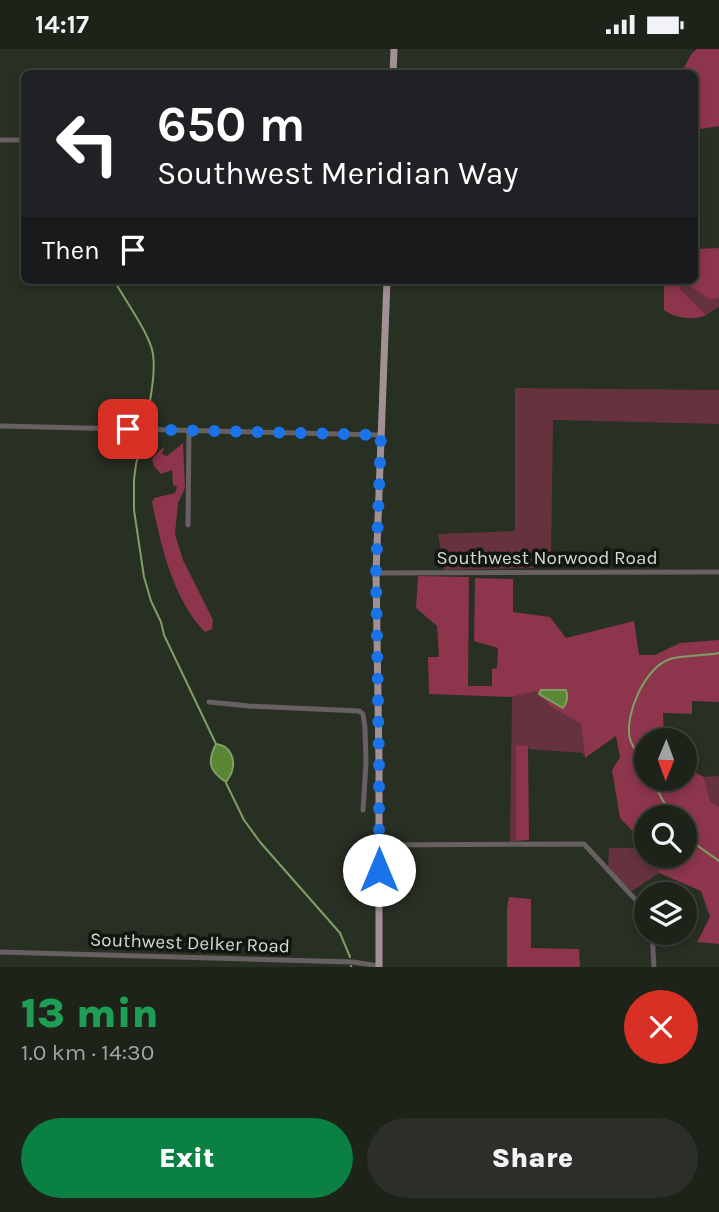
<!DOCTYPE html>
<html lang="en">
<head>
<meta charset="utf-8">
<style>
	body { margin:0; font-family:Karla,sans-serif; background:#2b2f27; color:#f1f3f6; height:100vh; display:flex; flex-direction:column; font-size:26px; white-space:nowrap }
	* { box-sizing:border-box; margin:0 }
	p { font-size:23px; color:#a1a4a2 }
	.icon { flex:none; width:38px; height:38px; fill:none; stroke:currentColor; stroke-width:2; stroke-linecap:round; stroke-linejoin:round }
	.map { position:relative; height:918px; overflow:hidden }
	.details { display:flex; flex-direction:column; background:#1e231a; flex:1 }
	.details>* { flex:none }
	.top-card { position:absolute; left:21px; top:21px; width:677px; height:214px; border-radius:10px; box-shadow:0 4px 10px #0003,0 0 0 2px #3c4039; background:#202124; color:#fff; overflow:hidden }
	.needle { width:46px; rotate:181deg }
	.buttons { position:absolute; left:634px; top:679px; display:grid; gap:14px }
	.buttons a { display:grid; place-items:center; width:63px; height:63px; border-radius:50%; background:#1e231a; box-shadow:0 4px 10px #0003,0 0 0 2px #3c4039; font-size:35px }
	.pin { position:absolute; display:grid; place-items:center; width:60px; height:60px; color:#fff; margin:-30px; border-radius:14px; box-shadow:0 4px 10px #0006 }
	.me { position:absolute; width:77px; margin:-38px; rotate:0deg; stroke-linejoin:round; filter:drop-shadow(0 0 5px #0008) }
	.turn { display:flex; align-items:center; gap:24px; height:147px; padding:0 21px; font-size:32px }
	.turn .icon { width:91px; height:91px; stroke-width:2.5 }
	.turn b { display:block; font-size:49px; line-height:60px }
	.then { display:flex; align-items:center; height:66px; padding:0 21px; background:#0003; gap:14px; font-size:26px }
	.round { display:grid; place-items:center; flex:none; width:74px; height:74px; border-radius:37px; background:#2b2f27 }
	.summary { display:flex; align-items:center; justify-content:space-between; height:119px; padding:0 21px }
	h1 { font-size:42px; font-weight:800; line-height:52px; color:#1e9e55 }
	.action { display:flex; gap:14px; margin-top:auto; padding:14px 21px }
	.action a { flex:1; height:80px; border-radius:42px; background:#0b8043; color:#fff; font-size:28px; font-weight:800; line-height:80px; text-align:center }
	.action a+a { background:#2b2f27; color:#f1f3f6 }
	.status { display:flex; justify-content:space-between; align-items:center; height:49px; padding:0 35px; background:#1e231a; direction:ltr }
	.status svg { height:19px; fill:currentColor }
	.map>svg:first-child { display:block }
	.green { fill:#65323e }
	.forest { fill:#8c354c }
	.water { fill:#5b8636; stroke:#7f9f64; stroke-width:2 }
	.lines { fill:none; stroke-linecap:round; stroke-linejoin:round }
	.stream { stroke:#7f9f64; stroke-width:2 }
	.minor { stroke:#675f61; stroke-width:5 }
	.major { stroke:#a29194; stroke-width:7 }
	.route { stroke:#1a73e8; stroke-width:12; stroke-dasharray:0 21.6 }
	.labels { text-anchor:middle; stroke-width:7; stroke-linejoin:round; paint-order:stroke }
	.street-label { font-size:19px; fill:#d4d9d1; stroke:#121610 }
</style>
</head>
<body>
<div class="status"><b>14:17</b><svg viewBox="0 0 49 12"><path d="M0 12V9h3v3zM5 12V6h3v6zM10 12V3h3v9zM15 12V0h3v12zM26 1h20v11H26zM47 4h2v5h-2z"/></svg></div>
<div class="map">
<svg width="719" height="918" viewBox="0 0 719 918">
	<rect width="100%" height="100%" fill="#282f23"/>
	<!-- green -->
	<g class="green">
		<polygon points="682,232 710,251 719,249 719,258 706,266 679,239"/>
		<polygon points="515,339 719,341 719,375 553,371 551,509 533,519 444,521 438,485 515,482"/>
		<polygon points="536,642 550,657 581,675 585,709 582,704 529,700 528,696 517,697 516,792 510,793 512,648"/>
		<polygon points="719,727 719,758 710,752 704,728"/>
		<polygon points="609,799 646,799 646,807 651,807 659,824 632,842 608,819"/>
	</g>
	<!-- forest -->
	<g class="forest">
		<polygon points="697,0 719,0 719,77 695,81 695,24 681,24 692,4"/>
		<path d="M719 199V249L710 251 682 232 679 239 706 266C694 272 674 269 664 261V231H695V200Z"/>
		<path d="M183 394 185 439 178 454 175 485 183 511 213 571 212 580 205 583C173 550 161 497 152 453L154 449 175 444 177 438 173 436 172 421 161 425 154 417 152 410 158 403 164 398 162 405 167 407Z"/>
		<polygon points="418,527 469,528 468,637 492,637 492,620 497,619 498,599 474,592 475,529 513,530 513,563 550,568 566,589 634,572 639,606 655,606 680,594 719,591 719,653 692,652 692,665 663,664 664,691 646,691 646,730 684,730 684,718 704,728 710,752 719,758 719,895 697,893 710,868 701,842 659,824 651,807 684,807 684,768 646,768 646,796 620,769 612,721 620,708 616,687 585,709 581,675 550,657 536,642 512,648 429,645 428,608 439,608 437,577 416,559"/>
		<polygon points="528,696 529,791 516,792 516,697"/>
		<polygon points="509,848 531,850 531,899 579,900 580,918 507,918 507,859"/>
	</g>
	<!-- water -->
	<g class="water">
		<path d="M541 641H566C568 647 567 654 563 659L539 645Z"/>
		<path d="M216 695C229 696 236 709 232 722 231 726 228 730 226 733 209 722 207 713 216 695Z"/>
	</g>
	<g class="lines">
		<!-- stream -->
		<g class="stream">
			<path d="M114 231C124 250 150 285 153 305 156 326 149 355 146 377"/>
			<polyline points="146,382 136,415 134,431 134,461 144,528 151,552 161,573 164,586 216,695"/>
			<path d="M646 719C641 710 633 700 630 690 624 666 645 618 670 610 682 606 705 607 719 604"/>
			<polyline points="652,730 662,750 673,768"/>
			<polyline points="226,734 244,771 260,793 340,884 350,908"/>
			<polyline points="684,783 698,797 719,812"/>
			<polyline points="351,918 351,917"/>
		</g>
		<!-- minor -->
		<g class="minor">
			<polyline points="0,91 24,91"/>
			<polyline points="0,377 381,386"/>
			<polyline points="188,476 189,382"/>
			<polyline points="376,524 719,523"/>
			<polyline points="209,653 249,657 359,662 363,665 365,679 366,714 363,761"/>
			<polyline points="379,796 584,795 646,862"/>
			<polyline points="652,884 654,918"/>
			<polyline points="0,903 353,913 379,917"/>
		</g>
		<!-- major -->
		<g class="major">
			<polyline points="393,24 394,0"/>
			<polyline points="379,918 379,714 376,524 387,231"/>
		</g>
	</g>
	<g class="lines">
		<!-- route -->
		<polyline class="route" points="128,380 381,386 376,524 379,714 379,821"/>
	</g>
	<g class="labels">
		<!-- street labels -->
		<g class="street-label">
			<text x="547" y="515">Southwest Norwood Road</text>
			<text transform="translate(190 893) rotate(2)" y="7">Southwest Delker Road</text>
		</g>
	</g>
</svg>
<div class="buttons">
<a><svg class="needle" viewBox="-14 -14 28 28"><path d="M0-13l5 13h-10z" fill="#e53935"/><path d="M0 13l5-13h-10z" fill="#a1a4a2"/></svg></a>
<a><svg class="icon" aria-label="search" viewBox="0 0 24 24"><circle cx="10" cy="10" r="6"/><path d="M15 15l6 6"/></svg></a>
<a><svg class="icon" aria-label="layers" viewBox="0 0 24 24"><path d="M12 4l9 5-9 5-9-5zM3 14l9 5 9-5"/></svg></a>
</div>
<div class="pin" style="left:128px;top:380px;background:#d93025"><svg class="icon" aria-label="arrive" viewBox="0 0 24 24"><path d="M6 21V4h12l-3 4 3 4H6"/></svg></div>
<svg class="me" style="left:379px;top:821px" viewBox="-20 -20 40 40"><circle r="19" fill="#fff"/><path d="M0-13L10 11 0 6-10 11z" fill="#1a73e8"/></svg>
<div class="top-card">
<div class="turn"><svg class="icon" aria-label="left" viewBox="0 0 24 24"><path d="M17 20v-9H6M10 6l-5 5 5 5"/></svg><div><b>650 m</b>Southwest Meridian Way</div></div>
<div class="then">Then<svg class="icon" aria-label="arrive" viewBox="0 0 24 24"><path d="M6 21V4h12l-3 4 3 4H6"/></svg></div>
</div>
</div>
<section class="details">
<div class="summary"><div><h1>13 min</h1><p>1.0 km · 14:30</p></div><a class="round" style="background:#d93025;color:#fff"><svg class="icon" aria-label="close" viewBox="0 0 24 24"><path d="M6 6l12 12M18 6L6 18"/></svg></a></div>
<div class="action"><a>Exit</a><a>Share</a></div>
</section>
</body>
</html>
